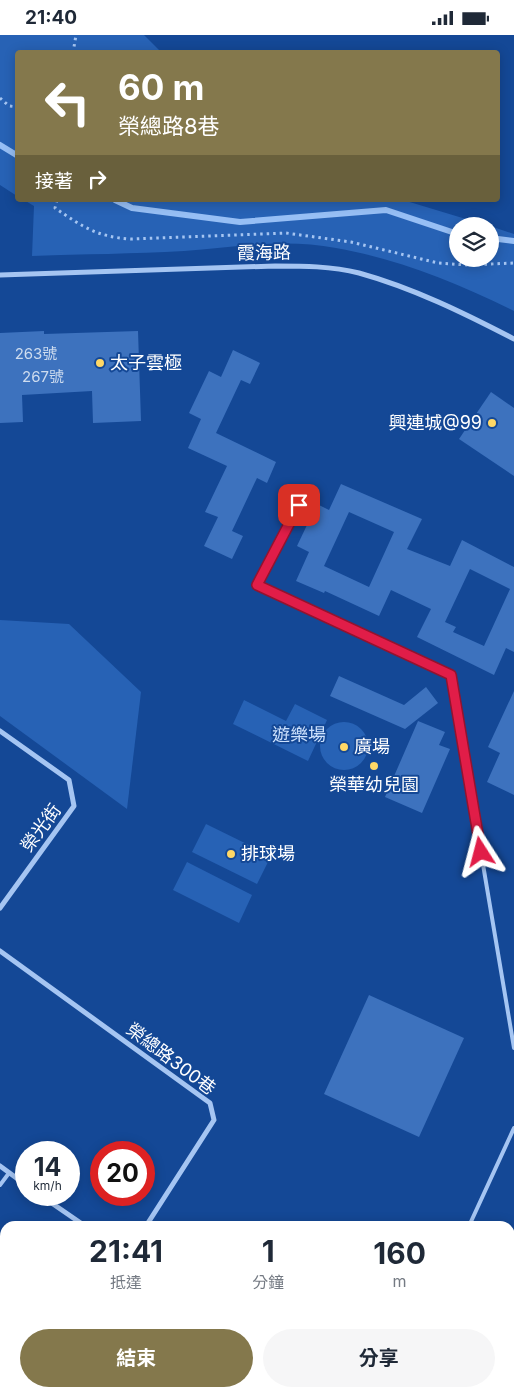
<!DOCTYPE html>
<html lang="zh-TW">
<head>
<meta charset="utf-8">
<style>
	body { margin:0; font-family:Inter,"Noto Sans TC",sans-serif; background:#f6f6f7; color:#1f2937; height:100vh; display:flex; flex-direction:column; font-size:19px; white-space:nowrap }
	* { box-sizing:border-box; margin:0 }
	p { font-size:16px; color:#747a83 }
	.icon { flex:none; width:28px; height:28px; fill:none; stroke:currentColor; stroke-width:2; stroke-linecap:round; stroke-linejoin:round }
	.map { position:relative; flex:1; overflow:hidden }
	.details { position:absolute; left:0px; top:1186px; width:515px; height:176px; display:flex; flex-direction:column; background:#fff; border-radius:15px 15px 0 0; box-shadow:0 2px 12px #0003 }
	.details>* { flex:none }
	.banner { position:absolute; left:15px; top:15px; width:485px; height:152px; border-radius:5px; box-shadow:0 2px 12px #0003; background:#84784c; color:#fff; overflow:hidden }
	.controls { position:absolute; left:449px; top:182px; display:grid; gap:10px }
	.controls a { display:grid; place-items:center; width:50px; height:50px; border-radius:50%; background:#fff; box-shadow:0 2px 12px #0003; font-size:25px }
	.speed { position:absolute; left:15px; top:1106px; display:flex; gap:10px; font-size:25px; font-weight:700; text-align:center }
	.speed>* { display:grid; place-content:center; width:65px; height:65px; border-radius:50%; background:#fff; box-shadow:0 2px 12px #0003; line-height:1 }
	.speed small { font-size:12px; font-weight:400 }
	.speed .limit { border:8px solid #d22; background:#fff; color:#111 }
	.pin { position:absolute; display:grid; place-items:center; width:42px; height:42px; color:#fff; margin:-21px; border-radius:10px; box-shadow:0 2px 8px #0006 }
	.me { position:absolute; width:55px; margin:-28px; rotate:351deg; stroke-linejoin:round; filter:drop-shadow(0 0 4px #0008) }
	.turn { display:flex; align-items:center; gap:18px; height:105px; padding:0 20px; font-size:22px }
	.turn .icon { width:65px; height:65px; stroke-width:2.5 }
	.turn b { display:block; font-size:35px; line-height:42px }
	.then { display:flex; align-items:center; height:48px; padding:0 20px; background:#0003; gap:10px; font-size:19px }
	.eta { display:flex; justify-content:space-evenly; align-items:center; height:85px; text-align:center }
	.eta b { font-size:30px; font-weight:700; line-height:35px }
	.cta { display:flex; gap:10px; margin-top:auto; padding:10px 20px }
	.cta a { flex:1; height:58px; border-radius:30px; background:#84784c; color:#fff; font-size:20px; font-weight:700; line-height:58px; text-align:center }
	.cta a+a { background:#f6f6f7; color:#1f2937 }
	.status { display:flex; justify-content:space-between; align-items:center; height:35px; padding:0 25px; background:#fff; direction:ltr }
	.status svg { height:14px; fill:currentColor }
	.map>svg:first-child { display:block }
	.green { fill:#2762b5 }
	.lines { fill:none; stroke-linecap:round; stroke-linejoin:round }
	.stream { stroke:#97bff5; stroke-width:6 }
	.building { fill:#3d72be; fill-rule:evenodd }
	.path { stroke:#a5c5f2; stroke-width:3; stroke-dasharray:2.5 4; stroke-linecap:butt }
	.lane { stroke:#a5c5f2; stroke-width:4 }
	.street { stroke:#a5c5f2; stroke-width:5 }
	.route-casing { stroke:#92132f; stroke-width:12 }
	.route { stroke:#e11d48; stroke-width:9 }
	.poi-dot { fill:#ffd866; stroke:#144896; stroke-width:2 }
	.labels { text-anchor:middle; stroke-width:4; stroke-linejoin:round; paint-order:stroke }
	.number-label { font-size:15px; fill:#cedcef }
	.street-label { font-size:18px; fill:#fff; stroke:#144896 }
	.poi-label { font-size:18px; fill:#fff; stroke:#144896; text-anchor:start }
	.park-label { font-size:18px; fill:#cce1fd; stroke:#144896 }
</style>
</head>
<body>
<div class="status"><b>21:40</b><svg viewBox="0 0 49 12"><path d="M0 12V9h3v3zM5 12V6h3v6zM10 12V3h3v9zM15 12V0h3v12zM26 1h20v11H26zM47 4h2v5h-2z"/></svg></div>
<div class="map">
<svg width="514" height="1362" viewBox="0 0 514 1362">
	<rect width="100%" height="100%" fill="#144896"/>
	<!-- green -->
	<g class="green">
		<polygon points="0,0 144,0 161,17 18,18 17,161 0,150"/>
		<path d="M24 165H403L489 191H458V224H490V191L514 199V276C457 248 399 224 336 213 285 203 235 212 184 216 134 219 83 219 32 221L34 171Z"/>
		<polygon points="0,585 69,589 141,657 127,774 0,681"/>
		<polygon points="244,665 286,686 295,669 327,685 308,726 233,689"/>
		<circle cx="344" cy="711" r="24"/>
		<polygon points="206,789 271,821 257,849 192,817"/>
		<polygon points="187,827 252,860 239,888 173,855"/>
	</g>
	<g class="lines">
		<!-- stream -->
		<g class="stream">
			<polyline points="0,110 18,121"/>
			<polyline points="115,165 132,173 240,187 386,175 458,199"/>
			<polyline points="490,203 514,206"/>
		</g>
	</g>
	<!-- building -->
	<g class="building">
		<polygon points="44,296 44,299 138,296 141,386 93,388 92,356 22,360 23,387 0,388 0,298"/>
		<polygon points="233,315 260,328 250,349 241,345 216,398 276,427 267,448 257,443 232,496 243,501 232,524 204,511 218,482 205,477 227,431 188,413 201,384 189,378 209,336 221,342"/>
		<polygon points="491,357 514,373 514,441 459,404"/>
		<path d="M341 449 422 484 407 514 450 531 462 505 514 532V617L506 613 494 640 417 602 431 574 391 555 379 581 325 556 324 558 296 546 309 517 297 511 317 469 329 475ZM349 477 394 497 369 552 324 531ZM470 534 510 554 484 611 453 597 456 592 445 587Z"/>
		<polygon points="339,641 404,670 426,652 438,668 405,694 330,661"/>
		<polygon points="514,656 514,760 487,747 500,718 488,712"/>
		<polygon points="418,686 445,697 439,710 450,714 422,778 385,762"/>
		<polygon points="369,960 464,1003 419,1102 324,1059"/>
	</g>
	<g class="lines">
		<!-- path -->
		<g class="path">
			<polyline points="73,18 76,0"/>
			<polyline points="0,63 9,71 18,72"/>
			<path d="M57 165 55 173C83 192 97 202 131 204L286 198 351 207 438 228 467 230 514 228"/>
		</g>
		<!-- lane -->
		<g class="lane">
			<polyline points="299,470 257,550 451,640 514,1013"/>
			<polyline points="0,1150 9,1138"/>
			<polyline points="469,1191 514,1093"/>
			<polyline points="510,1208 514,1210"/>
			<polyline points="26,1362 29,1358"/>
			<polyline points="228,1362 231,1358"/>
		</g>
		<!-- street -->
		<g class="street">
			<path d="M0 240 275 231C303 231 331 231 359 238 413 253 464 278 514 304"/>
			<polyline points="0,696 69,745 74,771 0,873"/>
			<polyline points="0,916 210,1068 214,1085 146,1191"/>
			<polyline points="0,1131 26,1150"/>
			<polyline points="40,1160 85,1191"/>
			<polyline points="414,1358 423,1362"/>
		</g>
	</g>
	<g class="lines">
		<defs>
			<polyline id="route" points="299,470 257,550 451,640 481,817"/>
		</defs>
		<!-- route casing -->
		<use href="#route" class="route-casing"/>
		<!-- route -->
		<use href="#route" class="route"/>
	</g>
	<!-- markers -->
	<g class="poi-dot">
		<circle cx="100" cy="328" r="5"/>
		<circle cx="492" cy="388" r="5"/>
		<circle cx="344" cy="712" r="5"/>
		<circle cx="374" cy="731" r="5"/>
		<circle cx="231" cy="819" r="5"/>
	</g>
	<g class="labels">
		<!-- number labels -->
		<g class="number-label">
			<text x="36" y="324">263號</text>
			<text x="43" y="347">267號</text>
		</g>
		<!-- street labels -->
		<g class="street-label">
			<text transform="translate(264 218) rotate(-1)" y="6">霞海路</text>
			<text transform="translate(41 793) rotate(-54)" y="6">榮光街</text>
			<text transform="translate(171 1024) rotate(37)" y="6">榮總路300巷</text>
		</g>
		<!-- poi labels -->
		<g class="poi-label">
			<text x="110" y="334">太子雲極</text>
			<text x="482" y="394" text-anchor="end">興連城@99</text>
			<text x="354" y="718">廣場</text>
			<text x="374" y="756" text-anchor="middle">榮華幼兒園</text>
			<text x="241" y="825">排球場</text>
		</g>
		<!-- park labels -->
		<g class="park-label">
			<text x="299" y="706">遊樂場</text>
		</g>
	</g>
</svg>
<div class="controls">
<a><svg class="icon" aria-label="layers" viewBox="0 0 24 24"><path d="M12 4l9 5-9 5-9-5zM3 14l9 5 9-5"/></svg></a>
</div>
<div class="speed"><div>14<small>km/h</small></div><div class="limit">20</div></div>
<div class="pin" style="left:299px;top:470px;background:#d93025"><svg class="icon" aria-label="arrive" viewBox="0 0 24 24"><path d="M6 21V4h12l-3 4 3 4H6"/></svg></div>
<svg class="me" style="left:481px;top:817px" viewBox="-20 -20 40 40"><path d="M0-17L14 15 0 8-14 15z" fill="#e11d48" stroke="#fff" stroke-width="4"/></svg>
<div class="banner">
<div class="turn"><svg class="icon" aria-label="left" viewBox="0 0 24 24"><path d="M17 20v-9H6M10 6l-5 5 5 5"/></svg><div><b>60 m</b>榮總路8巷</div></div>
<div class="then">接著<svg class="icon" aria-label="right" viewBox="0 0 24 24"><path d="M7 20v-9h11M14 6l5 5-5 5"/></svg></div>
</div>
<section class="details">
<div class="eta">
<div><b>21:41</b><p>抵達</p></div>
<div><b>1</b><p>分鐘</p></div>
<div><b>160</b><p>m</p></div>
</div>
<div class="cta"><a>結束</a><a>分享</a></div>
</section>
</div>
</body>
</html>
